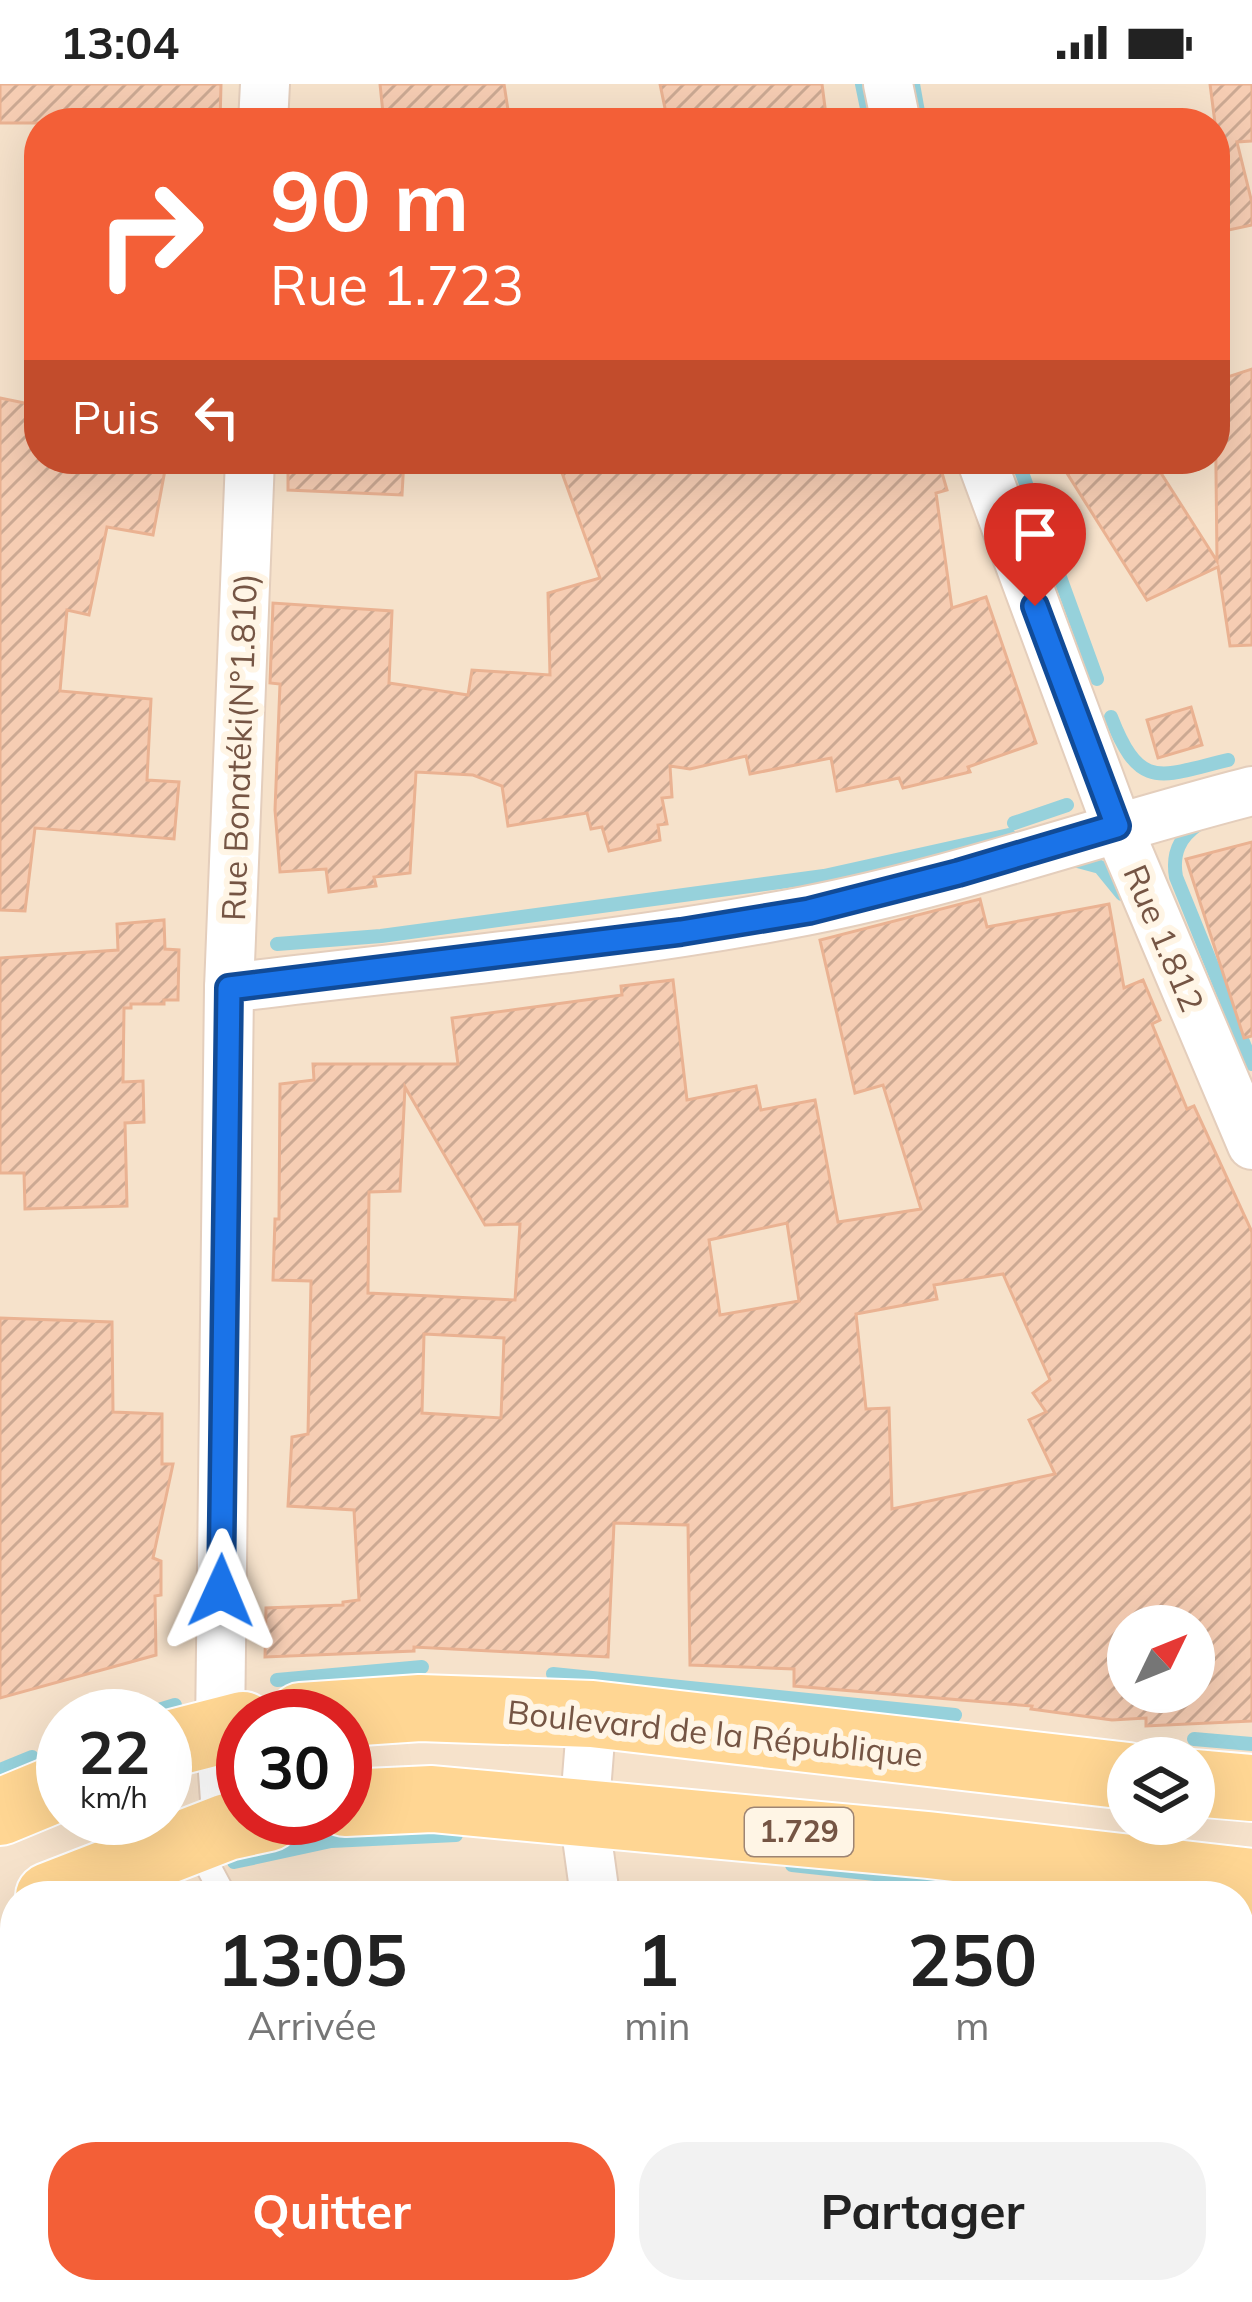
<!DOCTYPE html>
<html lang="fr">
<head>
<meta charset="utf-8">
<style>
	body { margin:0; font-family:Mulish,sans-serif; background:#f2f2f2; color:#222; height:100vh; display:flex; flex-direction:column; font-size:45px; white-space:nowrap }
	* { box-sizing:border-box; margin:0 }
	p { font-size:39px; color:#767676 }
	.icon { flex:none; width:66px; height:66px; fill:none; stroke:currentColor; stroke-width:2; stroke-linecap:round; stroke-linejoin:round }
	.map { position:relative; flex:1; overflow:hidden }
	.panel { position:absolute; left:0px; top:1797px; width:1254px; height:423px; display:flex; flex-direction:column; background:#fff; border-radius:48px 48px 0 0; box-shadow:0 12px 48px #0002 }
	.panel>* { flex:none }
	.hud { position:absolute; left:24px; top:24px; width:1206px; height:366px; border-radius:48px; box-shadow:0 12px 48px #0002; background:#f35f37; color:#fff; overflow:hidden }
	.needle { width:78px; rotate:47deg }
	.controls { position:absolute; left:1107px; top:1521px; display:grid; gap:24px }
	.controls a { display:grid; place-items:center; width:108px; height:108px; border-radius:50%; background:#fff; box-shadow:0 12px 48px #0002; font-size:60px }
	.speed { position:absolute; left:36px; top:1605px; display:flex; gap:24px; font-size:60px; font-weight:700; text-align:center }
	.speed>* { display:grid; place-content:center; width:156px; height:156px; border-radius:50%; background:#fff; box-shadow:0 12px 48px #0002; line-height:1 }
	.speed small { font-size:30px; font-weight:400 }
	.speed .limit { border:18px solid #d22; background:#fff; color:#111 }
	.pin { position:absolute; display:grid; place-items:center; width:102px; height:102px; color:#fff; margin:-123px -51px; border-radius:50% 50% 50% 0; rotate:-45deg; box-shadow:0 0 12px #0007 }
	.pin .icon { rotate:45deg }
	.me { position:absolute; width:132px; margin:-66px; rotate:1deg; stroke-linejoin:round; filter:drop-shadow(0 0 9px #0008) }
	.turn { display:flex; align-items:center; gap:42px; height:252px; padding:0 48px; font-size:54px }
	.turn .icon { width:156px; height:156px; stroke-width:2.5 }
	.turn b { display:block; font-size:84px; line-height:102px }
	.then { display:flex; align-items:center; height:114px; padding:0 48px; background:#0003; gap:24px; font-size:45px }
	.eta { display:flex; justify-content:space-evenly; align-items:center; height:204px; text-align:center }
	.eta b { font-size:72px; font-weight:700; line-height:84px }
	.primary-button { display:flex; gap:24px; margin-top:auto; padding:24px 48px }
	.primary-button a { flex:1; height:138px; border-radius:48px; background:#f35f37; color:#fff; font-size:48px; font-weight:700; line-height:138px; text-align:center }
	.primary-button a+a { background:#f2f2f2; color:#222 }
	.status { display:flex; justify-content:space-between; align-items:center; height:84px; padding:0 60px; background:#fff; direction:ltr }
	.status svg { height:33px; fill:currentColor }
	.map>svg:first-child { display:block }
	.residential { fill:#f6e2cb; fill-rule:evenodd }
	.education { fill:#eedbfa }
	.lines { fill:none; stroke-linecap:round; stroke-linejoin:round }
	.stream { stroke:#96d1db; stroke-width:14 }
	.building { fill:url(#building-hatch); stroke:#eab292; stroke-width:3; fill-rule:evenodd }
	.service-casing { stroke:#e4cebc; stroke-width:28 }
	.minor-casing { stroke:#e4cebc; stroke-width:52 }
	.primary-casing { stroke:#fff; stroke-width:70 }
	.service { stroke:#fff; stroke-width:24 }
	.minor { stroke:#fff; stroke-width:48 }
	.primary { stroke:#ffd693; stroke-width:66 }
	.route-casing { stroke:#114b97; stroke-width:30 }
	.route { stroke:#1a73e8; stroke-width:21 }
	.labels { text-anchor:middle; stroke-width:12; stroke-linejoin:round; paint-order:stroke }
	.shield { fill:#fff5e5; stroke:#9e8574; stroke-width:3 }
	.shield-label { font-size:30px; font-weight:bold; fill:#755544 }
	.street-label { font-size:33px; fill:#755544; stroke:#fff5e5 }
</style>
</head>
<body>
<div class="status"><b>13:04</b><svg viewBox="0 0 49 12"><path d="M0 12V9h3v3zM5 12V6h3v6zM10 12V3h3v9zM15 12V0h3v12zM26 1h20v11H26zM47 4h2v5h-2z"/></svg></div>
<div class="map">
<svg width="1252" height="2218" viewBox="0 0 1252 2218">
	<defs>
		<pattern id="building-hatch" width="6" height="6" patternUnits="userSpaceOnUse" patternTransform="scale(3)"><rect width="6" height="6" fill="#f6cdb3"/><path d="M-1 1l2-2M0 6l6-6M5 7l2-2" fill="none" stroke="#cca993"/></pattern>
	</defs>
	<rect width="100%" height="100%" fill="#fef1dd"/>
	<!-- residential -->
	<path class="residential" d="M0 0H1252V2218H0ZM39 39H1215V375H39ZM1128 1542H1194V1608H1128ZM63 1632H165V1734H63ZM243 1632H345V1734H243ZM1128 1674H1194V1740H1128ZM15 1812H1239V2205H15Z"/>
	<!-- education -->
	<g class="education">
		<polygon points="15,1886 15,2205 514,2205 524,2218 0,2218 0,1892"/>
		<polygon points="700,2205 782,2205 793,2218 680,2218"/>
	</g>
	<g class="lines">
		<!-- stream -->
		<g class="stream">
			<polyline points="862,0 870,39"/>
			<polyline points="913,0 920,39"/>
			<polyline points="1017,375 1097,595"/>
			<path d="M1111 633C1140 708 1160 692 1228 676"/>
			<polyline points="1014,739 1067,721"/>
			<path d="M1199 740C1179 753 1172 770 1176 793L1252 980"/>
			<polyline points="1074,776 1100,783 1122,810"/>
			<polyline points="277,860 381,852 824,792 1009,751"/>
			<polyline points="553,1590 955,1631"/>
			<polyline points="277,1596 422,1583"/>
			<polyline points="139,1632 175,1621"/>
			<polyline points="1194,1655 1252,1660"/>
			<polyline points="54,1665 63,1661"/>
			<polyline points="0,1686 32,1673"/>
			<polyline points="234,1778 331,1757 456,1751"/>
			<polyline points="792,1781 958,1799"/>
			<polyline points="0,1867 15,1860"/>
			<polyline points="1239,2085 1252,2057"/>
			<polyline points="1176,2218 1183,2205"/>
		</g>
	</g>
	<!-- building -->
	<g class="building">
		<polygon points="0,0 221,0 220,39 0,39"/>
		<polygon points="380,0 504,0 510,39 384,39"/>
		<polygon points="660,0 822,0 827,39 668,39"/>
		<polygon points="1210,0 1252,0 1252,57 1237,58 1252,119 1252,141 1215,149 1215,39"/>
		<polygon points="1252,285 1252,561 1230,562 1218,483 1147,516 1058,375 1152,375 1217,477 1215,297"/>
		<polygon points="0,314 39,322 39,375 167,375 153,451 107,443 89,531 67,526 60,607 151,615 147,696 179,698 174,755 35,744 25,827 0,826"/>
		<polygon points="288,375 404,375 402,411 288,406"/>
		<polygon points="557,375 938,375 947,406 936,409 952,524 986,513 1036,659 968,683 970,688 903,704 899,694 837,707 831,674 750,690 746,672 690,685 670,682 672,713 662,714 667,740 658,741 660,756 609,767 602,743 591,745 587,729 508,742 502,702 473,691 416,688 410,789 374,793 376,802 329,808 326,785 280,788 275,726 280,600 270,599 273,519 392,527 389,599 468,611 472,586 550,591 548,509 600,494"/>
		<polygon points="1191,623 1202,661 1158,674 1147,636"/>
		<polygon points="1252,758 1252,952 1244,954 1186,775"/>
		<path d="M980 815 987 843 1109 820 1124 904 1143 896 1160 936 1152 940 1187 1025 1194 1022 1252 1148V1637L1146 1642V1634L1112 1636 1031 1625 1032 1622 794 1602V1585L690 1581 688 1441 614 1439 608 1573 414 1563V1567L265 1573 266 1524 343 1521V1518L359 1516 354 1426 288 1422 292 1353 308 1350 311 1197 273 1196 275 1135H279L280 1000 314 996 313 980H458L452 934 622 911 621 902 673 896 687 1016 756 1002 761 1026 815 1016 838 1138 921 1125 883 1001 855 1009 820 856ZM405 1003 485 1141 520 1140 515 1216 368 1209 369 1108 400 1107ZM787 1139 799 1217 720 1231 709 1156ZM1003 1190 1050 1296 1033 1309 1046 1328 1029 1336 1055 1390 892 1425 889 1324 866 1325 856 1230 937 1215 934 1201ZM424 1250 504 1254 501 1334 422 1329ZM1128 1542H1194V1608H1128Z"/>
		<polygon points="164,836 165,865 179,866 178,916 164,916 164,920 131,920 131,924 124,924 123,998 143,997 144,1038 125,1039 127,1122 25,1125 24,1089 0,1089 0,874 118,866 117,840"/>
		<polygon points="0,1234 112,1238 113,1328 162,1330 162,1380 173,1380 153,1474 161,1477 161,1511 155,1512 156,1571 0,1614"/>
	</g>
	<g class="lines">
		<defs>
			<g id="service">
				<polyline points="195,1758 224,1812"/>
				<polyline points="139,2205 146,2218"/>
				<polyline points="48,2218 67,2205"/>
			</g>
			<g id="minor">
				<polyline points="888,0 896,39"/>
				<polyline points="263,39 265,0"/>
				<polyline points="981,375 1117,742 1252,1061"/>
				<path d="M229 904C421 880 615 864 805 827 956 798 1103 745 1252 707"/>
				<polyline points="592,1630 584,1732 595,1812"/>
				<polyline points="227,1743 220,1647 229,904 250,375"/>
				<polyline points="1239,2167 1252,2138"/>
				<polyline points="818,2205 830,2218"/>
				<polyline points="1216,2218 1222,2205"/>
			</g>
			<g id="primary">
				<polyline points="301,1632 420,1624 592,1630 1128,1692"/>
				<polyline points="165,1661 243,1641"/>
				<polyline points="1194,1699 1252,1704"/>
				<polyline points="345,1719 432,1715 928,1761 1252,1798"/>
				<polyline points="0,1728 63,1702"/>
				<polyline points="49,1812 227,1743 268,1734"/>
			</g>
		</defs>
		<!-- service casing -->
		<use href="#service" class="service-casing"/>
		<!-- minor casing -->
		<use href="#minor" class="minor-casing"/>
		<!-- primary casing -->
		<use href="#primary" class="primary-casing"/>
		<!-- service -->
		<use href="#service" class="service"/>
		<!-- minor -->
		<use href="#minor" class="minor"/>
		<!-- primary -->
		<use href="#primary" class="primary"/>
	</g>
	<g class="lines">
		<defs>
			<polyline id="route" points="221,1507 229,904 681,848 809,827 958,789 1117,742 1035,522"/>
		</defs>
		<!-- route casing -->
		<use href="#route" class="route-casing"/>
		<!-- route -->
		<use href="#route" class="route"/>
	</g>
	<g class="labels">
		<!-- shield labels -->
		<rect class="shield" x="745" y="1724" width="108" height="48" rx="9"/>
		<g class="shield-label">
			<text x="799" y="1758">1.729</text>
		</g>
		<!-- street labels -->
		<g class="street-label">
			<text transform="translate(239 663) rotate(-88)" y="12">Rue Bonatéki(N°1.810)</text>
			<text transform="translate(1164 854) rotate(67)" y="12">Rue 1.812</text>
			<text transform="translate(715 1649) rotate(6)" y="12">Boulevard de la République</text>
		</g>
	</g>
</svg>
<div class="controls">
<a><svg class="needle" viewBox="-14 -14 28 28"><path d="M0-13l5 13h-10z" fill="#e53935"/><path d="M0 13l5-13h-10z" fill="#767676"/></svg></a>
<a><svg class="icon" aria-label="layers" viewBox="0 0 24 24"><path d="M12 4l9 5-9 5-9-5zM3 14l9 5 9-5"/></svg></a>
</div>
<div class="speed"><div>22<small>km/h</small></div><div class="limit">30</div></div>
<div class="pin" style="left:1035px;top:522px;background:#d93025"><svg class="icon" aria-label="arrive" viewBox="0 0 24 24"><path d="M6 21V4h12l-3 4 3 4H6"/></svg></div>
<svg class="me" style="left:221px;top:1507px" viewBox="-20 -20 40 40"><path d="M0-17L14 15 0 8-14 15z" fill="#1a73e8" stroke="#fff" stroke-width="4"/></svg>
<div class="hud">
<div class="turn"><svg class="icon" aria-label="right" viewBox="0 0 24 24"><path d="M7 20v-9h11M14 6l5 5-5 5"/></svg><div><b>90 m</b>Rue 1.723</div></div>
<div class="then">Puis<svg class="icon" aria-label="left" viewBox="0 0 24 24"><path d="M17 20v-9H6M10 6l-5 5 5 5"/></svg></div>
</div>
<section class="panel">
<div class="eta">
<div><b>13:05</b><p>Arrivée</p></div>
<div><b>1</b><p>min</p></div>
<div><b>250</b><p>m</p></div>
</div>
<div class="primary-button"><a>Quitter</a><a>Partager</a></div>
</section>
</div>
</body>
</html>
